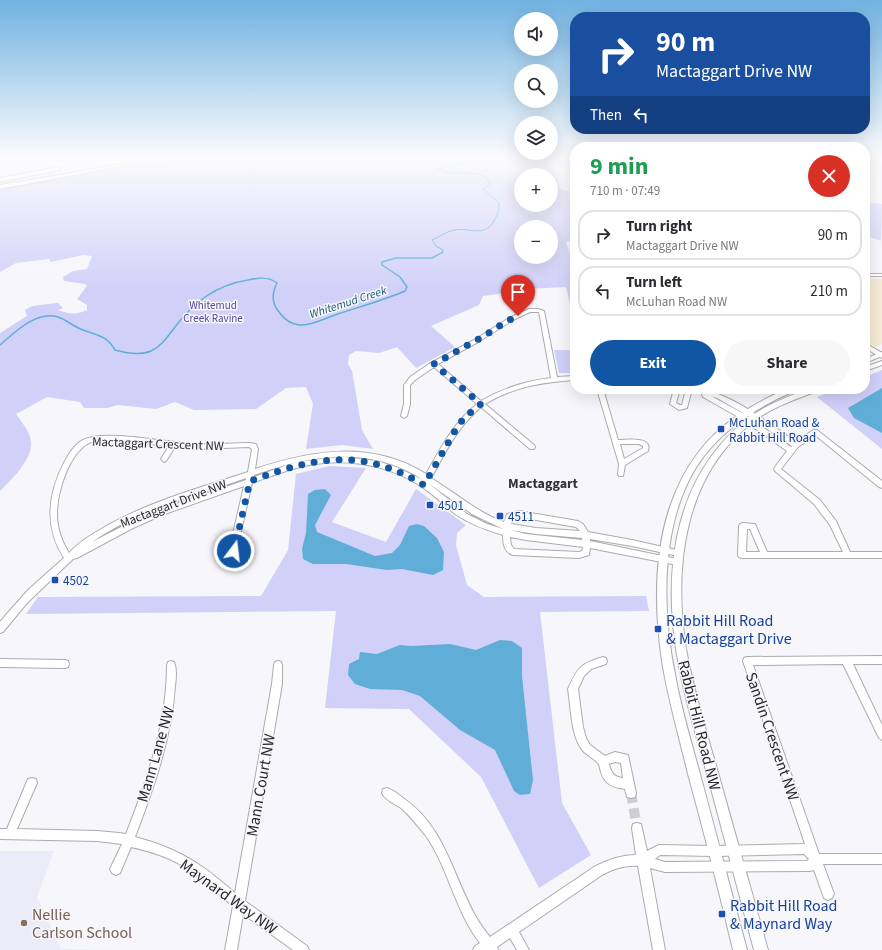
<!DOCTYPE html>
<html lang="en">
<head>
<meta charset="utf-8">
<style>
	body { margin:0; font-family:"Source Sans 3",sans-serif; background:#f7f7f7; color:#2b2b33; height:100vh; display:flex; flex-direction:column; font-size:15px; white-space:nowrap }
	* { box-sizing:border-box; margin:0 }
	p { font-size:13px; color:#7c7c81 }
	.icon { flex:none; width:22px; height:22px; fill:none; stroke:currentColor; stroke-width:2; stroke-linecap:round; stroke-linejoin:round }
	.map { position:relative; flex:1; overflow:hidden }
	.panel { position:absolute; left:570px; top:142px; width:300px; height:252px; display:flex; flex-direction:column; background:#fff; border-radius:16px; box-shadow:0 4px 16px #0002 }
	.panel>* { flex:none }
	.guide { position:absolute; left:570px; top:12px; width:300px; height:122px; border-radius:16px; box-shadow:0 4px 16px #0002; background:#1a4fa0; color:#fff; overflow:hidden }
	.tools { position:absolute; left:514px; top:12px; display:grid; gap:8px }
	.tools a { display:grid; place-items:center; width:44px; height:44px; border-radius:50%; background:#fff; box-shadow:0 4px 16px #0002; font-size:20px }
	.pin { position:absolute; display:grid; place-items:center; width:34px; height:34px; color:#fff; margin:-41px -17px; border-radius:50% 50% 50% 0; rotate:-45deg; box-shadow:0 0 4px #0007 }
	.pin .icon { rotate:45deg }
	.me { position:absolute; width:44px; margin:-22px; rotate:15deg; stroke-linejoin:round; filter:drop-shadow(0 0 3px #0008) }
	.turn { display:flex; align-items:center; gap:14px; height:84px; padding:0 20px; font-size:18px }
	.turn .icon { width:52px; height:52px; stroke-width:2.5 }
	.turn b { display:block; font-size:28px; line-height:34px }
	.then { display:flex; align-items:center; height:38px; padding:0 20px; background:#0003; gap:8px; font-size:15px }
	.round { display:grid; place-items:center; flex:none; width:42px; height:42px; border-radius:21px; background:#f7f7f7 }
	.summary { display:flex; align-items:center; justify-content:space-between; height:68px; padding:0 20px }
	h1 { font-size:24px; font-weight:700; line-height:30px; color:#1e9e55 }
	.primary-button { display:flex; gap:8px; margin-top:auto; padding:8px 20px }
	.primary-button a { flex:1; height:46px; border-radius:24px; background:#1155a5; color:#fff; font-size:16px; font-weight:700; line-height:46px; text-align:center }
	.primary-button a+a { background:#f7f7f7; color:#2b2b33 }
	ul { padding:0; list-style:none }
	li { display:flex; align-items:center; gap:12px; height:50px; margin:0 8px 6px; padding:0 12px; border:2px solid #e1e1e2; border-radius:16px }
	li div { flex:1 }
	li b { display:block; font-size:15px }
	li em { font-style:normal }
	.map>svg:first-child { display:block }
	.commercial { fill:#f6ebd6 }
	.built { fill:#ececf9 }
	.green { fill:#d1d0f9; fill-rule:evenodd }
	.water { fill:#60aed7 }
	.lines { fill:none; stroke-linecap:round; stroke-linejoin:round }
	.stream-far1 { stroke:#60aed7; stroke-width:1 }
	.stream { stroke:#60aed7; stroke-width:1.5 }
	.minor-tunnel { stroke:#cdcdd2; stroke-width:10; stroke-dasharray:10 5.5; stroke-linecap:butt }
	.minor-casing { stroke:#ababb0; stroke-width:2 }
	.major-casing { stroke:#ababb0; stroke-width:2 }
	.highway-casing { stroke:#ababb0; stroke-width:2 }
	.minor { fill:#fff; fill-rule:evenodd }
	.major { fill:#fff; fill-rule:evenodd }
	.highway { fill:#fff; fill-rule:evenodd }
	.route { stroke:#1155a5; stroke-width:7; stroke-dasharray:0 12.6 }
	.transit-dot { fill:#1a4fb4; stroke:#f6f6fb; stroke-width:1.5 }
	.education-dot { fill:#8d6e63; stroke:#f6f6fb; stroke-width:1.5 }
	.labels { text-anchor:middle; stroke-width:3; stroke-linejoin:round; paint-order:stroke }
	.far-park-label { font-size:11px; fill:#534a9b; stroke:#f6f6fb }
	.far-water-label { font-size:12px; font-style:italic; fill:#205c78; stroke:#f6f6fb }
	.transit-label { font-size:13px; fill:#164399; stroke:#f6f6fb; text-anchor:start }
	.street-label { font-size:13px; fill:#2a2a2c; stroke:#f6f6fb }
	.neighbourhood-label { font-size:14px; font-weight:bold; fill:#333337; stroke:#f6f6fb }
	.near-transit-label { font-size:16px; fill:#164399; stroke:#f6f6fb; text-anchor:start }
	.near-street-label { font-size:16px; fill:#2a2a2c; stroke:#f6f6fb }
	.near-education-label { font-size:16px; fill:#785e54; stroke:#f6f6fb; text-anchor:start }
</style>
</head>
<body>
<div class="map">
<svg width="882" height="950" viewBox="0 0 882 950">
	<rect width="100%" height="100%" fill="#f6f6fb"/>
	<!-- commercial -->
	<polygon class="commercial" points="865,278 882,279 882,344 875,347 865,340"/>
	<!-- built -->
	<polygon class="built" points="0,851 54,851 37,897 61,949 120,950 0,950"/>
	<!-- green -->
	<g class="green">
		<path d="M178 158H551L558 183 561 189 575 193V241L566 242 575 268V324L566 287 524 289 519 286 498 294 483 296 479 305 431 326 455 347 416 368 397 347 379 353 356 351 349 355 348 364 352 371 362 430 373 449 342 445 306 449 313 404 306 387 286 388 256 409 194 410 175 402 156 409 118 405 107 408H84L80 402 47 397 16 414C22 423 30 431 31 442 33 459 11 480 0 491V333L27 316 25 310 32 306 58 303 63 308 58 310C69 314 77 315 87 310V305L77 299 87 286 85 284 64 281 63 277 73 271 87 269 92 256 83 255 51 262 49 259 16 263 0 272V189ZM521 175H551V205H521ZM521 227H551V257H521Z"/>
		<polygon points="865,202 882,204 881,241 865,235"/>
		<polygon points="554,350 575,350 575,373 559,373"/>
		<polygon points="882,370 882,449 817,397 837,389 865,389 865,377"/>
		<polygon points="329,466 366,468 332,522 386,542 416,489 466,525 457,533 456,545 467,585 484,597 646,596 649,611 540,612 562,803 591,855 539,888 481,777 409,709 325,708 336,611 26,614 38,597 261,596 288,550 296,474"/>
	</g>
	<!-- water -->
	<g class="water">
		<polygon points="882,388 882,433 854,418 848,408"/>
		<polygon points="325,489 331,495 315,525 317,532 375,556 392,553 400,545 409,526 417,524 424,526 437,538 444,552 443,570 433,575 402,569 387,570 346,564 313,564 303,559 302,549 306,533 308,494 315,490"/>
		<polygon points="500,640 512,641 522,648 522,676 533,780 530,794 520,795 514,791 495,750 460,730 420,696 402,690 370,689 355,684 348,675 349,664 359,659 360,652 377,654 400,645 411,646 450,644 476,650"/>
	</g>
	<g class="lines">
		<!-- stream-far1 -->
		<path class="stream-far1" d="M442 253 443 250 436 246 432 240C439 237 447 231 455 230 470 227 484 238 494 221 498 214 499 210 499 203L483 189 490 184C485 166 452 178 438 169L465 163 472 158"/>
		<!-- stream -->
		<path class="stream" d="M0 345C15 332 37 310 58 317 67 320 74 327 83 330 98 336 106 335 115 350 126 353 140 356 151 351 162 346 168 336 175 327 194 302 216 285 248 280 258 278 268 276 277 283 272 293 271 303 279 312 284 319 290 324 299 325 311 326 323 319 335 315 358 307 382 301 405 291L407 287 400 277 382 265V262L396 258H432L443 252"/>
		<!-- minor-tunnel -->
		<polyline class="minor-tunnel" points="631,793 637,828"/>
		<defs>
			<g id="minor">
				<rect x="865" y="274" width="17" height="2"/>
				<path d="M529 309H538L544 311 557 377 575 376V380C543 382 513 387 485 404L534 445 535 447 534 449H530L481 407C456 429 447 450 431 478 456 493 476 512 504 522L507 514 519 511 578 521 583 524 588 532 632 540 681 551 682 553 681 555 678 556 632 546 590 539V541L677 559 680 560 681 562 680 564 677 565 590 548 589 555 579 558 513 555C504 552 503 544 503 535 486 530 470 524 455 514 444 505 434 495 422 487 386 462 335 456 293 469 279 473 266 478 252 483L236 553 233 554 230 553 229 551 244 486 162 515 131 529 77 558 73 559 27 603 3 632 0 633V622L5 616 29 589 64 558C50 536 47 513 54 488 58 474 69 447 83 440 103 429 166 442 191 444 211 445 230 443 249 443L256 444 258 449 255 469C312 450 372 440 426 474 441 448 453 423 477 404L434 367 415 380 410 385V404L407 416 404 418 401 416 404 404V385L410 377 429 364 474 340 509 318ZM530 312H539L551 378C526 381 503 388 481 401L438 364 478 342 513 320ZM94 441H120L169 446 161 459 164 462 166 461 175 447 198 449 249 447 252 449 248 472C199 488 148 502 103 528 91 535 79 542 69 553 62 542 58 530 57 518 56 495 69 448 94 441ZM344 457 327 458 293 463 254 477V475C311 455 370 445 423 480L396 467 377 461ZM246 478V480L156 511 125 525 92 542C138 510 194 496 246 478ZM428 483 472 514 503 529 487 524 467 514ZM519 517 576 527 580 531 536 528 511 524 513 518ZM510 530 536 534 582 538V540L526 534ZM510 537 526 540 583 547 582 551 579 552 514 549 511 545Z"/>
				<polygon points="865,343 882,353 882,358 865,348"/>
				<path d="M597 389H603L618 440C627 440 653 436 648 451L625 465 623 476H619L618 474 619 464ZM620 444H639L643 446V448L624 459Z"/>
				<polygon points="674,389 680,389 676,403 680,405 682,405 686,389 692,389 687,408 679,410 670,404"/>
				<path d="M693 389C727 389 768 423 796 442L813 430H817L882 481V488L879 487 815 435 798 447 781 469 820 500 836 521 850 552H882V558H742L739 557 738 555 739 526 740 524 743 523 755 524 767 552H843L830 525 814 504 775 471 774 469 775 467 787 451 740 418 703 397 702 395 703 393 694 390ZM711 396 717 398 745 414 792 446 791 447 744 414ZM747 529H750L760 552H746Z"/>
				<path d="M882 656V664H853L882 725V740L879 738 843 664 753 665 819 854H882V864H823L834 894 832 898 828 900 824 898 814 870 810 871 665 872 650 868 665 950H653L638 866C625 865 613 869 602 875L519 932 529 950H517L510 938 497 947 498 950H473L475 946 480 943C455 911 449 869 426 836 418 826 410 816 401 808 395 804 385 800 382 793L383 789 387 788C393 790 398 794 403 798 444 825 453 876 476 917 480 924 485 931 490 937L594 867C607 860 621 855 636 855L632 828 633 824 637 823 641 824 647 851 659 845 714 846 805 844 743 661 744 658 747 657ZM804 854 809 859 807 861 665 862 655 859 660 855 714 856Z"/>
				<path d="M603 657 606 658 607 661 606 664 591 669 584 676 578 689 583 727 586 738 590 745 605 756 615 752 628 755 636 793 635 797 631 798 627 797 625 789C608 787 602 781 599 764 595 760 589 756 584 752 571 739 571 707 568 689 578 667 580 664 603 657ZM615 762 621 763 623 778C614 777 611 773 609 764Z"/>
				<polygon points="0,659 65,660 68,661 69,664 68,667 65,668 0,667"/>
				<path d="M171 661 174 662C177 669 176 679 175 686 172 737 153 790 135 837 158 843 181 852 201 866 213 874 224 884 235 893L272 684 274 665 275 662 278 661 281 662 282 665V684L245 901 307 946 309 950H293L243 914 237 950H225L233 906C216 892 200 877 181 865 166 856 149 851 131 847L120 873 116 875 112 873 110 869 122 844 97 841 0 839V829H7L28 779 32 778 36 779 37 783 17 829 97 831 119 833 126 834C147 780 167 724 167 665L168 662Z"/>
			</g>
			<g id="major">
				<polygon points="882,352 882,356 865,363 865,359"/>
				<polygon points="882,361 882,365 865,371 865,367"/>
				<path d="M786 389H795L794 391C760 406 727 426 704 456 660 514 661 605 675 674 681 708 691 741 700 774 716 833 731 891 747 950H733C719 891 704 832 688 774 679 736 668 699 662 661 652 592 654 511 698 453 720 423 753 404 786 389Z"/>
				<path d="M808 389H818L817 391C797 399 775 406 757 419 684 472 673 566 686 649 694 692 707 734 719 776 735 834 752 892 768 950H754C739 894 724 837 709 781 697 738 683 694 676 649 663 562 677 472 751 416 768 404 789 396 808 389Z"/>
			</g>
			<g id="highway">
				<polygon points="45,158 82,158 79,160 48,160"/>
				<polygon points="156,158 166,158 0,189 0,185"/>
				<polygon points="58,167 61,169 60,170 0,182 0,178"/>
			</g>
		</defs>
		<!-- minor casing -->
		<use href="#minor" class="minor-casing"/>
		<!-- major casing -->
		<use href="#major" class="major-casing"/>
		<!-- highway casing -->
		<use href="#highway" class="highway-casing"/>
		<!-- minor -->
		<use href="#minor" class="minor"/>
		<!-- major -->
		<use href="#major" class="major"/>
		<!-- highway -->
		<use href="#highway" class="highway"/>
	</g>
	<!-- sky -->
	<linearGradient id="sky" x2="0" y2="1"><stop stop-color="#71b2e1"/><stop offset="0.54" stop-color="#fbfbfd"/><stop offset="1" stop-color="#fbfbfd" stop-opacity="0"/></linearGradient>
	<rect width="882" height="291" fill="url(#sky)"/>
	<g class="lines">
		<!-- route -->
		<path class="route" d="M234 551 250 481C315 457 361 447 424 485L456 429 464 418 481 404 434 364 484 336 507 321 518 316"/>
	</g>
	<!-- markers -->
	<g class="transit-dot">
		<rect x="717" y="425" width="8" height="8" rx="2"/>
		<rect x="426" y="501" width="8" height="8" rx="2"/>
		<rect x="496" y="512" width="8" height="8" rx="2"/>
		<rect x="51" y="576" width="8" height="8" rx="2"/>
		<rect x="654" y="625" width="8" height="8" rx="2"/>
		<rect x="718" y="910" width="8" height="8" rx="2"/>
	</g>
	<circle class="education-dot" cx="24" cy="923" r="4"/>
	<g class="labels">
		<!-- far-park labels -->
		<g class="far-park-label">
			<text x="213" y="309">Whitemud<tspan x="213" dy="13">Creek Ravine</tspan></text>
		</g>
		<!-- far-water labels -->
		<g class="far-water-label">
			<text transform="translate(348 302) rotate(-18)" y="4">Whitemud Creek</text>
		</g>
		<!-- transit labels -->
		<g class="transit-label">
			<text x="729" y="427">McLuhan Road &amp;<tspan x="729" dy="15">Rabbit Hill Road</tspan></text>
			<text x="438" y="510">4501</text>
			<text x="508" y="521">4511</text>
			<text x="63" y="585">4502</text>
		</g>
		<!-- street labels -->
		<g class="street-label">
			<text transform="translate(158 443) rotate(2)" y="5">Mactaggart Crescent NW</text>
			<text transform="translate(173 503) rotate(-21)" y="5">Mactaggart Drive NW</text>
		</g>
		<!-- neighbourhood labels -->
		<g class="neighbourhood-label">
			<text x="543" y="488">Mactaggart</text>
		</g>
		<!-- near-transit labels -->
		<g class="near-transit-label">
			<text x="666" y="626">Rabbit Hill Road<tspan x="666" dy="18">&amp; Mactaggart Drive</tspan></text>
			<text x="730" y="911">Rabbit Hill Road<tspan x="730" dy="18">&amp; Maynard Way</tspan></text>
		</g>
		<!-- near-street labels -->
		<g class="near-street-label">
			<text transform="translate(700 725) rotate(76)" y="6">Rabbit Hill Road NW</text>
			<text transform="translate(773 736) rotate(71)" y="6">Sandin Crescent NW</text>
			<text transform="translate(155 754) rotate(-74)" y="6">Mann Lane NW</text>
			<text transform="translate(260 785) rotate(-80)" y="6">Mann Court NW</text>
			<text transform="translate(229 896) rotate(36)" y="6">Maynard Way NW</text>
		</g>
		<!-- near-education labels -->
		<g class="near-education-label">
			<text x="32" y="920">Nellie<tspan x="32" dy="18">Carlson School</tspan></text>
		</g>
	</g>
</svg>
<div class="tools">
<a><svg class="icon" aria-label="sound" viewBox="0 0 24 24"><path d="M4 9h4l5-4v14l-5-4H4zM17 9q2 3 0 6"/></svg></a>
<a><svg class="icon" aria-label="search" viewBox="0 0 24 24"><circle cx="10" cy="10" r="6"/><path d="M15 15l6 6"/></svg></a>
<a><svg class="icon" aria-label="layers" viewBox="0 0 24 24"><path d="M12 4l9 5-9 5-9-5zM3 14l9 5 9-5"/></svg></a>
<a>+</a>
<a>−</a>
</div>
<div class="pin" style="left:518px;top:316px;background:#d93025"><svg class="icon" aria-label="arrive" viewBox="0 0 24 24"><path d="M6 21V4h12l-3 4 3 4H6"/></svg></div>
<svg class="me" style="left:234px;top:551px" viewBox="-20 -20 40 40"><circle r="17" fill="#1155a5" stroke="#fff" stroke-width="3"/><path d="M0-11L8 9 0 5-8 9z" fill="#fff"/></svg>
<div class="guide">
<div class="turn"><svg class="icon" aria-label="right" viewBox="0 0 24 24"><path d="M7 20v-9h11M14 6l5 5-5 5"/></svg><div><b>90 m</b>Mactaggart Drive NW</div></div>
<div class="then">Then<svg class="icon" aria-label="left" viewBox="0 0 24 24"><path d="M17 20v-9H6M10 6l-5 5 5 5"/></svg></div>
</div>
<section class="panel">
<div class="summary"><div><h1>9 min</h1><p>710 m · 07:49</p></div><a class="round" style="background:#d93025;color:#fff"><svg class="icon" aria-label="close" viewBox="0 0 24 24"><path d="M6 6l12 12M18 6L6 18"/></svg></a></div>
<ul>
<li><svg class="icon" aria-label="right" viewBox="0 0 24 24"><path d="M7 20v-9h11M14 6l5 5-5 5"/></svg><div><b>Turn right</b><p>Mactaggart Drive NW</p></div><em>90 m</em></li>
<li><svg class="icon" aria-label="left" viewBox="0 0 24 24"><path d="M17 20v-9H6M10 6l-5 5 5 5"/></svg><div><b>Turn left</b><p>McLuhan Road NW</p></div><em>210 m</em></li>
</ul>
<div class="primary-button"><a>Exit</a><a>Share</a></div>
</section>
</div>
</body>
</html>
